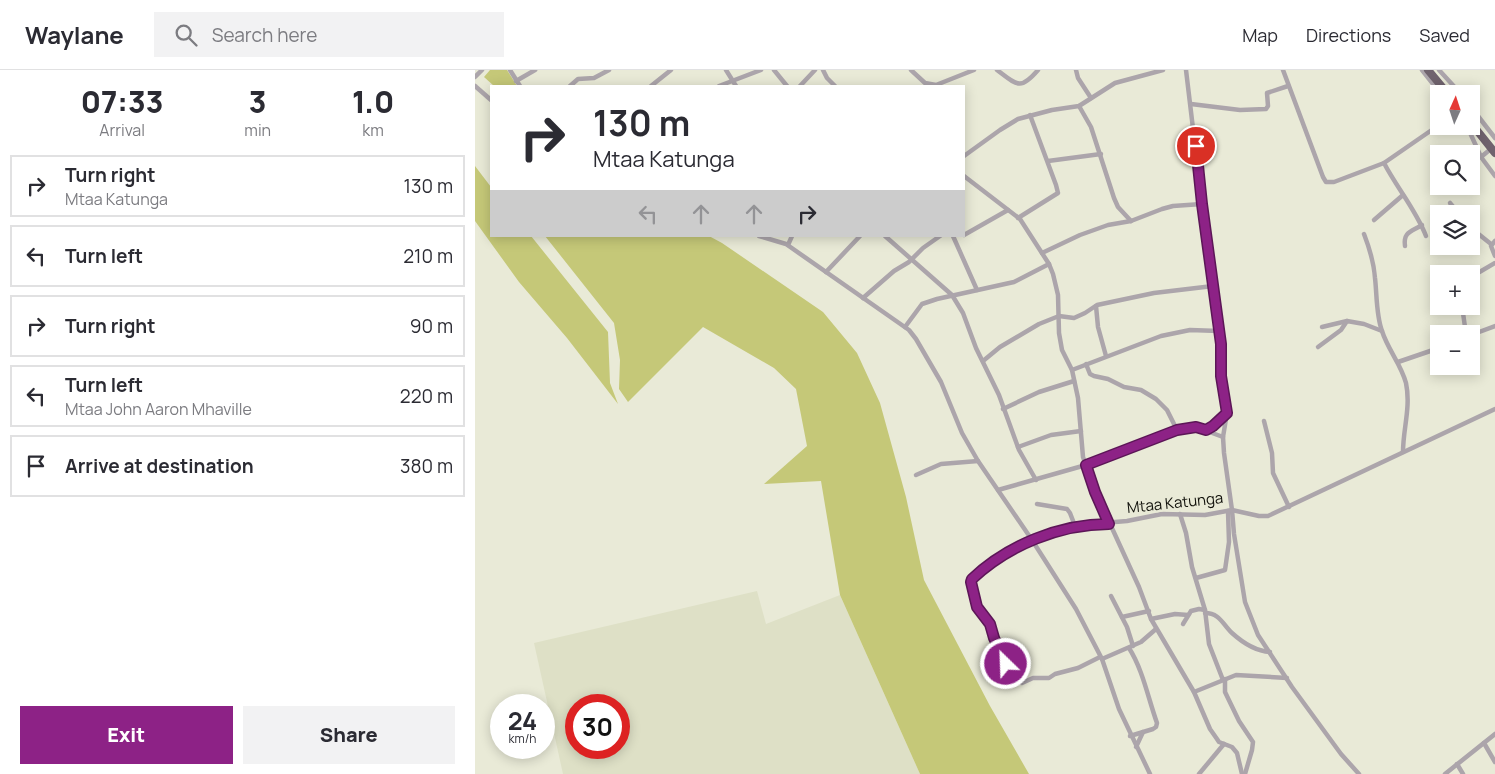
<!DOCTYPE html>
<html lang="en">
<head>
<meta charset="utf-8">
<style>
	body { margin:0; font-family:Manrope,sans-serif; background:#f2f2f3; color:#2b2b33; height:100vh; display:flex; flex-direction:column; font-size:19px; white-space:nowrap }
	* { box-sizing:border-box; margin:0 }
	p { font-size:16px; color:#7c7c81 }
	.icon { flex:none; width:28px; height:28px; fill:none; stroke:currentColor; stroke-width:2; stroke-linecap:round; stroke-linejoin:round }
	.map { position:relative; flex:1; overflow:hidden }
	.drawer { display:flex; flex-direction:column; background:#fff; width:475px }
	.drawer>* { flex:none }
	.guide { position:absolute; left:15px; top:15px; width:475px; height:152px; border-radius:0px; box-shadow:0 2px 12px #0003; background:#fff; color:#2b2b33; overflow:hidden }
	.needle { width:32px; rotate:3deg }
	.fabs { position:absolute; left:955px; top:15px; display:grid; gap:10px }
	.fabs a { display:grid; place-items:center; width:50px; height:50px; border-radius:0px; background:#fff; box-shadow:0 2px 12px #0003; font-size:25px }
	.speed { position:absolute; left:15px; top:624px; display:flex; gap:10px; font-size:25px; font-weight:700; text-align:center }
	.speed>* { display:grid; place-content:center; width:65px; height:65px; border-radius:50%; background:#fff; box-shadow:0 2px 12px #0003; line-height:1 }
	.speed small { font-size:12px; font-weight:400 }
	.speed .limit { border:8px solid #d22; background:#fff; color:#111 }
	.pin { position:absolute; display:grid; place-items:center; width:42px; height:42px; color:#fff; margin:-21px; border:2px solid #fff; border-radius:50%; box-shadow:0 1px 5px #0007 }
	.me { position:absolute; width:55px; margin:-28px; rotate:336deg; stroke-linejoin:round; filter:drop-shadow(0 0 4px #0008) }
	.turn { display:flex; align-items:center; gap:18px; height:105px; padding:0 20px; font-size:22px }
	.turn .icon { width:65px; height:65px; stroke-width:2.5 }
	.turn b { display:block; font-size:35px; line-height:42px }
	.lanes { display:flex; align-items:center; height:48px; padding:0 20px; background:#0003; justify-content:center; gap:25px; direction:ltr }
	.lanes .off { opacity:.35 }
	.eta { display:flex; justify-content:space-evenly; align-items:center; height:85px; text-align:center }
	.eta b { font-size:30px; font-weight:800; line-height:35px }
	.action { display:flex; gap:10px; margin-top:auto; padding:10px 20px }
	.action a { flex:1; height:58px; border-radius:0px; background:#8d2286; color:#fff; font-size:20px; font-weight:800; line-height:58px; text-align:center }
	.action a+a { background:#f2f2f3; color:#2b2b33 }
	ul { padding:0; list-style:none }
	li { display:flex; align-items:center; gap:15px; height:62px; margin:0 10px 8px; padding:0 10px; border:2px solid #e1e1e2; border-radius:0px }
	li div { flex:1 }
	li b { display:block; font-size:19px }
	li em { font-style:normal }
	header { display:flex; align-items:center; gap:30px; box-sizing:border-box; height:70px; padding:0 25px; background:#fff; border-bottom:1px solid #e1e1e2 }
	header strong { font-size:24px }
	nav { display:flex; gap:28px; margin-inline-start:auto; font-size:18px }
	.search { width:350px; height:45px; background:#f2f2f3; display:flex; align-items:center; gap:12px; box-sizing:border-box; padding:0 18px; border-radius:0px; color:#7c7c81; font-size:19px }
	main { display:flex; flex:1; min-height:0 }
	.map>svg:first-child { display:block }
	.built { fill:#dee0c6; fill-rule:evenodd }
	.green { fill:#c5c878 }
	.lines { fill:none; stroke-linecap:round; stroke-linejoin:round }
	.minor { stroke:#aca5ab; stroke-width:4.5 }
	.trunk { stroke:#70636e; stroke-width:8 }
	.route-casing { stroke:#5c1657; stroke-width:12 }
	.route { stroke:#8d2286; stroke-width:9 }
	.labels { text-anchor:middle; stroke-width:4.5; stroke-linejoin:round; paint-order:stroke }
	.street-label { font-size:15px; fill:#10100a; stroke:#e9ead7 }
</style>
</head>
<body>
<header>
<strong>Waylane</strong>
<div class="search"><svg class="icon" aria-label="search" viewBox="0 0 24 24"><circle cx="10" cy="10" r="6"/><path d="M15 15l6 6"/></svg>Search here</div>
<nav><a>Map</a><a>Directions</a><a>Saved</a></nav>
</header>
<main>
<section class="drawer">
<div class="eta">
<div><b>07:33</b><p>Arrival</p></div>
<div><b>3</b><p>min</p></div>
<div><b>1.0</b><p>km</p></div>
</div>
<ul>
<li><svg class="icon" aria-label="right" viewBox="0 0 24 24"><path d="M7 20v-9h11M14 6l5 5-5 5"/></svg><div><b>Turn right</b><p>Mtaa Katunga</p></div><em>130 m</em></li>
<li><svg class="icon" aria-label="left" viewBox="0 0 24 24"><path d="M17 20v-9H6M10 6l-5 5 5 5"/></svg><div><b>Turn left</b></div><em>210 m</em></li>
<li><svg class="icon" aria-label="right" viewBox="0 0 24 24"><path d="M7 20v-9h11M14 6l5 5-5 5"/></svg><div><b>Turn right</b></div><em>90 m</em></li>
<li><svg class="icon" aria-label="left" viewBox="0 0 24 24"><path d="M17 20v-9H6M10 6l-5 5 5 5"/></svg><div><b>Turn left</b><p>Mtaa John Aaron Mhaville</p></div><em>220 m</em></li>
<li><svg class="icon" aria-label="arrive" viewBox="0 0 24 24"><path d="M6 21V4h12l-3 4 3 4H6"/></svg><div><b>Arrive at destination</b></div><em>380 m</em></li>
</ul>
<div class="action"><a>Exit</a><a>Share</a></div>
</section>
<div class="map">
<svg width="1020" height="704" viewBox="0 0 1020 704">
	<rect width="100%" height="100%" fill="#e9ead7"/>
	<!-- built -->
	<path class="built" d="M282 521 291 554 365 525 445 704H88L59 573ZM101 635H144V678H101Z"/>
	<!-- green -->
	<g class="green">
		<polygon points="15,0 32,0 42,16 19,16 9,7"/>
		<polygon points="0,96 16,117 16,166 56,166 133,262 135,313 143,334 92,268 44,212 0,151"/>
		<polygon points="70,166 234,166 247,173 348,242 382,283 405,333 431,427 449,510 515,636 554,704 445,704 365,525 346,411 289,414 332,376 321,319 299,298 228,257 153,332 144,319 145,290 139,253"/>
	</g>
	<g class="lines">
		<!-- minor -->
		<g class="minor">
			<polyline points="35,0 45,16"/>
			<polyline points="251,0 261,16"/>
			<polyline points="299,0 312,16"/>
			<polyline points="348,0 352,8 360,16"/>
			<polyline points="436,0 450,13 461,15 499,0"/>
			<path d="M522 0C542 15 545 21 563 0"/>
			<polyline points="601,0 603,8 616,28"/>
			<polyline points="711,0 727,134 746,274 746,305 752,343 748,367 749,383 757,440 759,464 770,532 783,565 817,617 866,684 884,704"/>
			<polyline points="808,0 848,107 851,112 859,112 909,93 964,55"/>
			<polyline points="947,0 966,24"/>
			<polyline points="964,0 986,24"/>
			<polyline points="0,7 7,0"/>
			<polyline points="41,11 60,0"/>
			<polyline points="0,16 16,30"/>
			<polyline points="95,16 103,9 119,8 134,0"/>
			<polyline points="176,16 196,0"/>
			<polyline points="244,16 286,0"/>
			<polyline points="325,16 340,0"/>
			<polyline points="716,34 765,40 791,39 793,36 792,23 813,16"/>
			<polyline points="604,36 616,57 639,128 643,137 656,151"/>
			<polyline points="996,37 1020,68"/>
			<polyline points="992,56 1006,87"/>
			<polyline points="1017,78 1006,87 1020,106"/>
			<polyline points="489,86 525,60 543,49 577,40 604,36 640,13 688,0"/>
			<polyline points="573,91 626,84"/>
			<path d="M909 93C922 118 941 140 951 166"/>
			<polyline points="489,106 545,149 574,194 578,204 583,225 584,263 587,280 597,300 603,328 608,387 620,421 664,517 676,549 719,622 735,659 742,669 744,672 757,677 762,683 767,704"/>
			<polyline points="975,133 984,144"/>
			<polyline points="543,148 583,123 581,115 555,45"/>
			<polyline points="899,150 928,125"/>
			<polyline points="996,158 1016,174"/>
			<path d="M889 164C894 177 899 194 900 208 902 225 901 245 907 261 913 280 926 294 931 313 936 337 928 359 928 382"/>
			<polyline points="489,165 533,140"/>
			<polyline points="284,166 311,174 434,260 441,269 466,312 487,363 503,391 557,470 601,539 627,589 644,639 675,704"/>
			<polyline points="410,166 477,225 488,243 501,278 524,325 544,380 561,410"/>
			<polyline points="478,166 502,220"/>
			<polyline points="1020,171 1016,176 1020,186"/>
			<polyline points="313,175 317,166"/>
			<path d="M930 176C928 162 936 162 947 155"/>
			<polyline points="567,183 605,165 633,155 656,151 687,139 698,136 727,134"/>
			<polyline points="351,202 385,166"/>
			<polyline points="996,207 1020,193"/>
			<polyline points="388,228 419,201 434,192 448,178 465,166"/>
			<polyline points="621,236 623,257 631,286"/>
			<polyline points="987,236 991,264"/>
			<polyline points="430,257 447,234 462,229 539,212 574,194"/>
			<polyline points="847,257 872,251"/>
			<polyline points="996,265 1020,256"/>
			<polyline points="843,277 866,260 872,251 889,254 907,261"/>
			<polyline points="508,291 525,277 564,254 584,246 599,248 610,243 622,235 679,223 738,216"/>
			<polyline points="923,292 964,278"/>
			<polyline points="611,294 615,304 619,306 633,309 649,317 666,320 681,329 692,340 702,360"/>
			<polyline points="597,300 686,266 715,260 744,261"/>
			<polyline points="528,339 564,322 599,311"/>
			<polyline points="789,351 797,383 798,403 814,437"/>
			<polyline points="731,360 738,356 751,344"/>
			<polyline points="543,377 576,365 606,361"/>
			<polyline points="441,405 466,394 503,391"/>
			<polyline points="523,420 611,395 702,360 721,357 748,367"/>
			<polyline points="562,434 592,439 595,443 600,456"/>
			<polyline points="705,444 711,463 717,497 730,540 734,574 748,610"/>
			<polyline points="721,508 750,500 754,472 753,441"/>
			<polyline points="636,526 652,557 658,576"/>
			<path d="M730 543C745 543 748 555 757 563 768 573 780 581 795 582"/>
			<polyline points="647,547 674,541"/>
			<polyline points="676,549 700,544 713,545"/>
			<polyline points="708,554 716,541 724,539 730,540"/>
			<path d="M654 578C668 600 673 628 682 653L681 657 678 659 655 666"/>
			<polyline points="627,589 666,572 681,559"/>
			<polyline points="531,594 519,568 515,554 501,537 496,512 497,509 505,501 546,475 589,458 616,454 652,451 687,444 730,445 757,440 784,446 793,446 1020,339"/>
			<polyline points="750,609 750,622 764,651 778,672 777,680 770,704"/>
			<polyline points="547,613 558,608 574,608 580,604 603,598 625,587"/>
			<polyline points="719,622 761,605 812,608"/>
			<polyline points="1009,673 1020,692"/>
			<polyline points="661,677 668,662"/>
			<polyline points="982,694 988,704"/>
			<polyline points="724,704 749,674"/>
			<polyline points="970,704 1020,664"/>
		</g>
		<!-- trunk -->
		<g class="trunk">
			<polyline points="953,0 973,24"/>
			<polyline points="996,53 1020,83"/>
		</g>
	</g>
	<g class="lines">
		<defs>
			<path id="route" d="M531 594 519 568 515 554 502 537 496 512 497 509C533 475 585 454 634 454L620 422 611 395 702 360 721 357 731 360 738 356 752 343 746 306V274L727 134 721 76"/>
		</defs>
		<!-- route casing -->
		<use href="#route" class="route-casing"/>
		<!-- route -->
		<use href="#route" class="route"/>
	</g>
	<g class="labels">
		<!-- street labels -->
		<g class="street-label">
			<text transform="translate(700 433) rotate(-6)" y="5">Mtaa Katunga</text>
		</g>
	</g>
</svg>
<div class="fabs">
<a><svg class="needle" viewBox="-14 -14 28 28"><path d="M0-13l5 13h-10z" fill="#e53935"/><path d="M0 13l5-13h-10z" fill="#7c7c81"/></svg></a>
<a><svg class="icon" aria-label="search" viewBox="0 0 24 24"><circle cx="10" cy="10" r="6"/><path d="M15 15l6 6"/></svg></a>
<a><svg class="icon" aria-label="layers" viewBox="0 0 24 24"><path d="M12 4l9 5-9 5-9-5zM3 14l9 5 9-5"/></svg></a>
<a>+</a>
<a>−</a>
</div>
<div class="speed"><div>24<small>km/h</small></div><div class="limit">30</div></div>
<div class="pin" style="left:721px;top:76px;background:#d93025"><svg class="icon" aria-label="arrive" viewBox="0 0 24 24"><path d="M6 21V4h12l-3 4 3 4H6"/></svg></div>
<svg class="me" style="left:531px;top:594px" viewBox="-20 -20 40 40"><circle r="17" fill="#8d2286" stroke="#fff" stroke-width="3"/><path d="M0-11L8 9 0 5-8 9z" fill="#fff"/></svg>
<div class="guide">
<div class="turn"><svg class="icon" aria-label="right" viewBox="0 0 24 24"><path d="M7 20v-9h11M14 6l5 5-5 5"/></svg><div><b>130 m</b>Mtaa Katunga</div></div>
<div class="lanes"><svg class="icon off" aria-label="left" viewBox="0 0 24 24"><path d="M17 20v-9H6M10 6l-5 5 5 5"/></svg><svg class="icon off" aria-label="ahead" viewBox="0 0 24 24"><path d="M12 20V5M6 11l6-6 6 6"/></svg><svg class="icon off" aria-label="ahead" viewBox="0 0 24 24"><path d="M12 20V5M6 11l6-6 6 6"/></svg><svg class="icon" aria-label="right" viewBox="0 0 24 24"><path d="M7 20v-9h11M14 6l5 5-5 5"/></svg></div>
</div>
</div>
</main>
</body>
</html>
